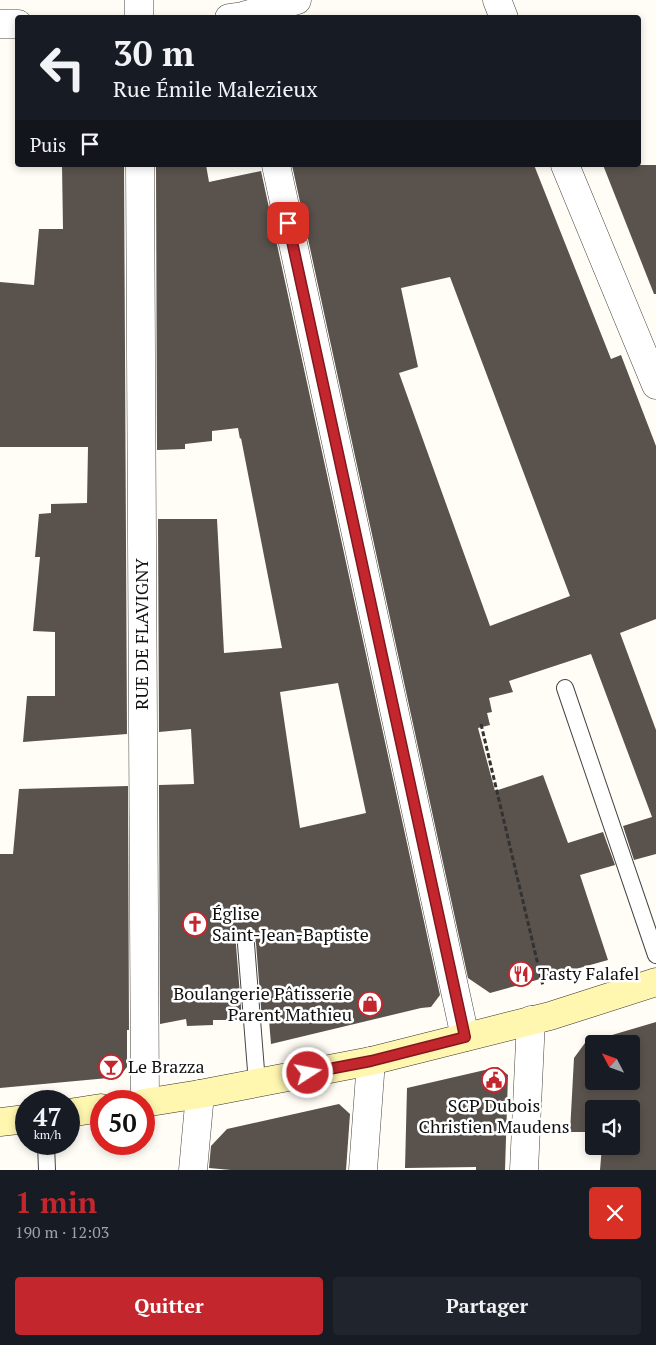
<!DOCTYPE html>
<html lang="fr">
<head>
<meta charset="utf-8">
<style>
	body { margin:0; font-family:"PT Serif",serif; background:#20242c; color:#f1f3f6; height:100vh; display:flex; flex-direction:column; font-size:19px; white-space:nowrap }
	* { box-sizing:border-box; margin:0 }
	p { font-size:16px; color:#9ea1a6 }
	.icon { flex:none; width:28px; height:28px; fill:none; stroke:currentColor; stroke-width:2; stroke-linecap:round; stroke-linejoin:round }
	.map { position:relative; height:1170px; overflow:hidden }
	.drawer { display:flex; flex-direction:column; background:#171b24; flex:1 }
	.drawer>* { flex:none }
	.banner { position:absolute; left:15px; top:15px; width:626px; height:152px; border-radius:5px; box-shadow:0 2px 8px #0003; background:#171b24; color:#f1f3f6; overflow:hidden }
	.needle { width:32px; rotate:311deg }
	.controls { position:absolute; left:585px; top:1035px; display:grid; gap:10px }
	.controls a { display:grid; place-items:center; width:55px; height:55px; border-radius:5px; background:#171b24; box-shadow:0 2px 8px #0003; font-size:25px }
	.speed { position:absolute; left:15px; top:1090px; display:flex; gap:10px; font-size:25px; font-weight:700; text-align:center }
	.speed>* { display:grid; place-content:center; width:65px; height:65px; border-radius:50%; background:#171b24; box-shadow:0 2px 8px #0003; line-height:1 }
	.speed small { font-size:12px; font-weight:400 }
	.speed .limit { border:8px solid #d22; background:#fff; color:#111 }
	.pin { position:absolute; display:grid; place-items:center; width:42px; height:42px; color:#fff; margin:-21px; border-radius:10px; box-shadow:0 2px 8px #0006 }
	.me { position:absolute; width:55px; margin:-28px; rotate:79deg; stroke-linejoin:round; filter:drop-shadow(0 0 4px #0008) }
	.turn { display:flex; align-items:center; gap:18px; height:105px; padding:0 15px; font-size:22px }
	.turn .icon { width:65px; height:65px; stroke-width:2.5 }
	.turn b { display:block; font-size:35px; line-height:42px }
	.then { display:flex; align-items:center; height:48px; padding:0 15px; background:#0003; gap:10px; font-size:19px }
	.round { display:grid; place-items:center; flex:none; width:52px; height:52px; border-radius:5px; background:#20242c }
	.overview { display:flex; align-items:center; justify-content:space-between; height:85px; padding:0 15px }
	h1 { font-size:30px; font-weight:800; line-height:38px; color:#c4262e }
	.button { display:flex; gap:10px; margin-top:auto; padding:10px 15px }
	.button a { flex:1; height:58px; border-radius:5px; background:#c4262e; color:#fff; font-size:20px; font-weight:800; line-height:58px; text-align:center }
	.button a+a { background:#20242c; color:#f1f3f6 }
	.map>svg:first-child { display:block }
	.building { fill:#5a524d; fill-rule:evenodd }
	.lines { fill:none; stroke-linecap:round; stroke-linejoin:round }
	.lane-casing { stroke:#444; stroke-width:18 }
	.street-casing { stroke:#444; stroke-width:29 }
	.secondary-casing { stroke:#333; stroke-width:29 }
	.path { stroke:#333; stroke-width:3; stroke-dasharray:5 2.5; stroke-linecap:butt }
	.lane { stroke:#fff; stroke-width:16 }
	.street { stroke:#fff; stroke-width:28 }
	.secondary { stroke:#fff6b0; stroke-width:28 }
	.route-casing { stroke:#7f191e; stroke-width:12 }
	.route { stroke:#c4262e; stroke-width:9 }
	.labels { text-anchor:middle; stroke-width:5; stroke-linejoin:round; paint-order:stroke }
	.street-label { font-size:18px; fill:#111; stroke:#fff }
	.poi-label { font-size:18px; fill:#111; stroke:#fff; text-anchor:start }
</style>
</head>
<body>
<div class="map">
<svg width="656" height="1170" viewBox="0 0 656 1170">
	<rect width="100%" height="100%" fill="#fffdf5"/>
	<!-- building -->
	<g class="building">
		<polygon points="62,165 124,165 127,734 23,742 27,696 55,696 55,632 33,631 40,557 35,557 39,514 51,513 51,504 87,503 88,447 0,447 0,282 34,285 39,229 63,229"/>
		<path d="M156 165H206L209 182 261 171 440 995 431 1007 421 1008 271 1044 269 1020H262L256 943 254 938 251 935 246 934 240 936 237 940 236 945 242 1020H213V1025L187 1026 186 1019 160 1024 159 785 194 784 191 729 159 732 158 519H217L224 653 282 648 241 438 240 439 238 428 212 431V441L185 444V449L157 450ZM338 683 366 813 300 828 280 692Z"/>
		<path d="M292 165H534L611 359 621 355 656 446V619L620 633 656 730V854L634 860 623 826 652 817 591 654 509 681 513 692 489 698 492 712 487 713 490 725 478 728 495 791 543 775 568 843 603 832 615 865 580 875 608 960 490 993 468 978ZM450 277 570 596 490 626 399 373 418 367 401 288Z"/>
		<polygon points="603,165 656,165 656,294 654,294"/>
		<polygon points="128,786 129,1030 127,1030 127,1067 119,1077 0,1088 0,854 13,854 19,789"/>
		<path d="M656 1022V1170H600L602 1146H631V1109H594V1132H570L574 1058 585 1043ZM594 1044H631V1081H594Z"/>
		<polygon points="498,1067 508,1075 505,1170 476,1170 476,1167 405,1168 407,1088"/>
		<polygon points="339,1104 350,1114 346,1170 231,1170 209,1168 211,1146 227,1129"/>
	</g>
	<g class="lines">
		<defs>
			<g id="lane">
				<polyline points="565,688 656,955"/>
				<polyline points="246,944 257,1083"/>
				<polyline points="46,1144 47,1170"/>
			</g>
			<g id="street">
				<polyline points="497,0 504,18"/>
				<polyline points="139,18 139,0"/>
				<polyline points="229,18 243,16 297,0"/>
				<polyline points="0,24 18,24"/>
				<polyline points="140,165 145,1103"/>
				<polyline points="276,165 465,1037"/>
				<polyline points="565,165 656,385"/>
				<polyline points="193,1170 200,1094"/>
				<polyline points="363,1170 371,1061"/>
				<polyline points="524,1170 531,1020"/>
			</g>
			<g id="secondary">
				<polyline points="144,1103 200,1094 371,1061 550,1016 656,982"/>
				<polyline points="69,1113 101,1108"/>
				<polyline points="0,1122 26,1119"/>
			</g>
		</defs>
		<!-- lane casing -->
		<use href="#lane" class="lane-casing"/>
		<!-- street casing -->
		<use href="#street" class="street-casing"/>
		<!-- secondary casing -->
		<use href="#secondary" class="secondary-casing"/>
		<!-- path -->
		<polyline class="path" points="481,724 543,986"/>
		<!-- lane -->
		<use href="#lane" class="lane"/>
		<!-- street -->
		<use href="#street" class="street"/>
		<!-- secondary -->
		<use href="#secondary" class="secondary"/>
	</g>
	<g class="lines">
		<defs>
			<polyline id="route" points="288,223 465,1037 371,1061 308,1073"/>
		</defs>
		<!-- route casing -->
		<use href="#route" class="route-casing"/>
		<!-- route -->
		<use href="#route" class="route"/>
	</g>
	<!-- icons -->
	<defs>
		<symbol id="church-ring" viewBox="-11 -11 22 22"><circle r="9.5" fill="#fff" stroke="#c4262e" stroke-width="1.5"/><path d="M-1.2-6h2.4v3.5h3.3v2.4h-3.3V6h-2.4V-.1h-3.3v-2.4h3.3Z" fill="#c4262e"/></symbol>
		<symbol id="restaurant-ring" viewBox="-11 -11 22 22"><circle r="9.5" fill="#fff" stroke="#c4262e" stroke-width="1.5"/><path d="M-5-6h1v4h1v-4h1v4h1v-4h1v5L-1.5 .5V6h-2V.5L-5-1ZM5-6V6H3V1.5H1.5Q1.5-4 5-6Z" fill="#c4262e"/></symbol>
		<symbol id="shop-ring" viewBox="-11 -11 22 22"><circle r="9.5" fill="#fff" stroke="#c4262e" stroke-width="1.5"/><path d="M-5-2.5h2.3a2.7 3.5 0 0 1 5.4 0H5L5.5 6h-11ZM-1.5-2.5h3a1.5 2.3 0 0 0-3 0Z" fill="#c4262e"/></symbol>
		<symbol id="bar-ring" viewBox="-11 -11 22 22"><circle r="9.5" fill="#fff" stroke="#c4262e" stroke-width="1.5"/><path d="M-6-5H6L.8 .8V4.5H3.5V6h-7V4.5H-.8V.8Z" fill="#c4262e"/></symbol>
		<symbol id="civic-ring" viewBox="-11 -11 22 22"><circle r="9.5" fill="#fff" stroke="#c4262e" stroke-width="1.5"/><path d="M-.6-6.5H3V-4.5H.6V-3L4-1V1h2V6H-6V1h2V-1L-.6-3ZM-1.2 2.5V6h2.4V2.5Z" fill="#c4262e"/></symbol>
	</defs>
	<g fill-rule="evenodd">
		<use href="#church-ring" x="181" y="910" width="28" height="28"/>
		<use href="#restaurant-ring" x="507" y="960" width="28" height="28"/>
		<use href="#shop-ring" x="356" y="990" width="28" height="28"/>
		<use href="#bar-ring" x="97" y="1053" width="28" height="28"/>
		<use href="#civic-ring" x="480" y="1066" width="28" height="28"/>
	</g>
	<g class="labels">
		<!-- street labels -->
		<g class="street-label">
			<text transform="translate(142 634) rotate(-90)" y="6">RUE DE FLAVIGNY</text>
		</g>
		<!-- poi labels -->
		<g class="poi-label">
			<text x="212" y="920">Église<tspan x="212" dy="21">Saint-Jean-Baptiste</tspan></text>
			<text x="538" y="980">Tasty Falafel</text>
			<text x="352" y="1000" text-anchor="end">Boulangerie Pâtisserie<tspan x="352" dy="21">Parent Mathieu</tspan></text>
			<text x="128" y="1073">Le Brazza</text>
			<text x="494" y="1112" text-anchor="middle">SCP Dubois<tspan x="494" dy="21">Christien Maudens</tspan></text>
		</g>
	</g>
</svg>
<div class="controls">
<a><svg class="needle" viewBox="-14 -14 28 28"><path d="M0-13l5 13h-10z" fill="#e53935"/><path d="M0 13l5-13h-10z" fill="#9ea1a6"/></svg></a>
<a><svg class="icon" aria-label="sound" viewBox="0 0 24 24"><path d="M4 9h4l5-4v14l-5-4H4zM17 9q2 3 0 6"/></svg></a>
</div>
<div class="speed"><div>47<small>km/h</small></div><div class="limit">50</div></div>
<div class="pin" style="left:288px;top:223px;background:#d93025"><svg class="icon" aria-label="arrive" viewBox="0 0 24 24"><path d="M6 21V4h12l-3 4 3 4H6"/></svg></div>
<svg class="me" style="left:308px;top:1073px" viewBox="-20 -20 40 40"><circle r="17" fill="#c4262e" stroke="#fff" stroke-width="3"/><path d="M0-11L8 9 0 5-8 9z" fill="#fff"/></svg>
<div class="banner">
<div class="turn"><svg class="icon" aria-label="left" viewBox="0 0 24 24"><path d="M17 20v-9H6M10 6l-5 5 5 5"/></svg><div><b>30 m</b>Rue Émile Malezieux</div></div>
<div class="then">Puis<svg class="icon" aria-label="arrive" viewBox="0 0 24 24"><path d="M6 21V4h12l-3 4 3 4H6"/></svg></div>
</div>
</div>
<section class="drawer">
<div class="overview"><div><h1>1 min</h1><p>190 m · 12:03</p></div><a class="round" style="background:#d93025;color:#fff"><svg class="icon" aria-label="close" viewBox="0 0 24 24"><path d="M6 6l12 12M18 6L6 18"/></svg></a></div>
<div class="button"><a>Quitter</a><a>Partager</a></div>
</section>
</body>
</html>
